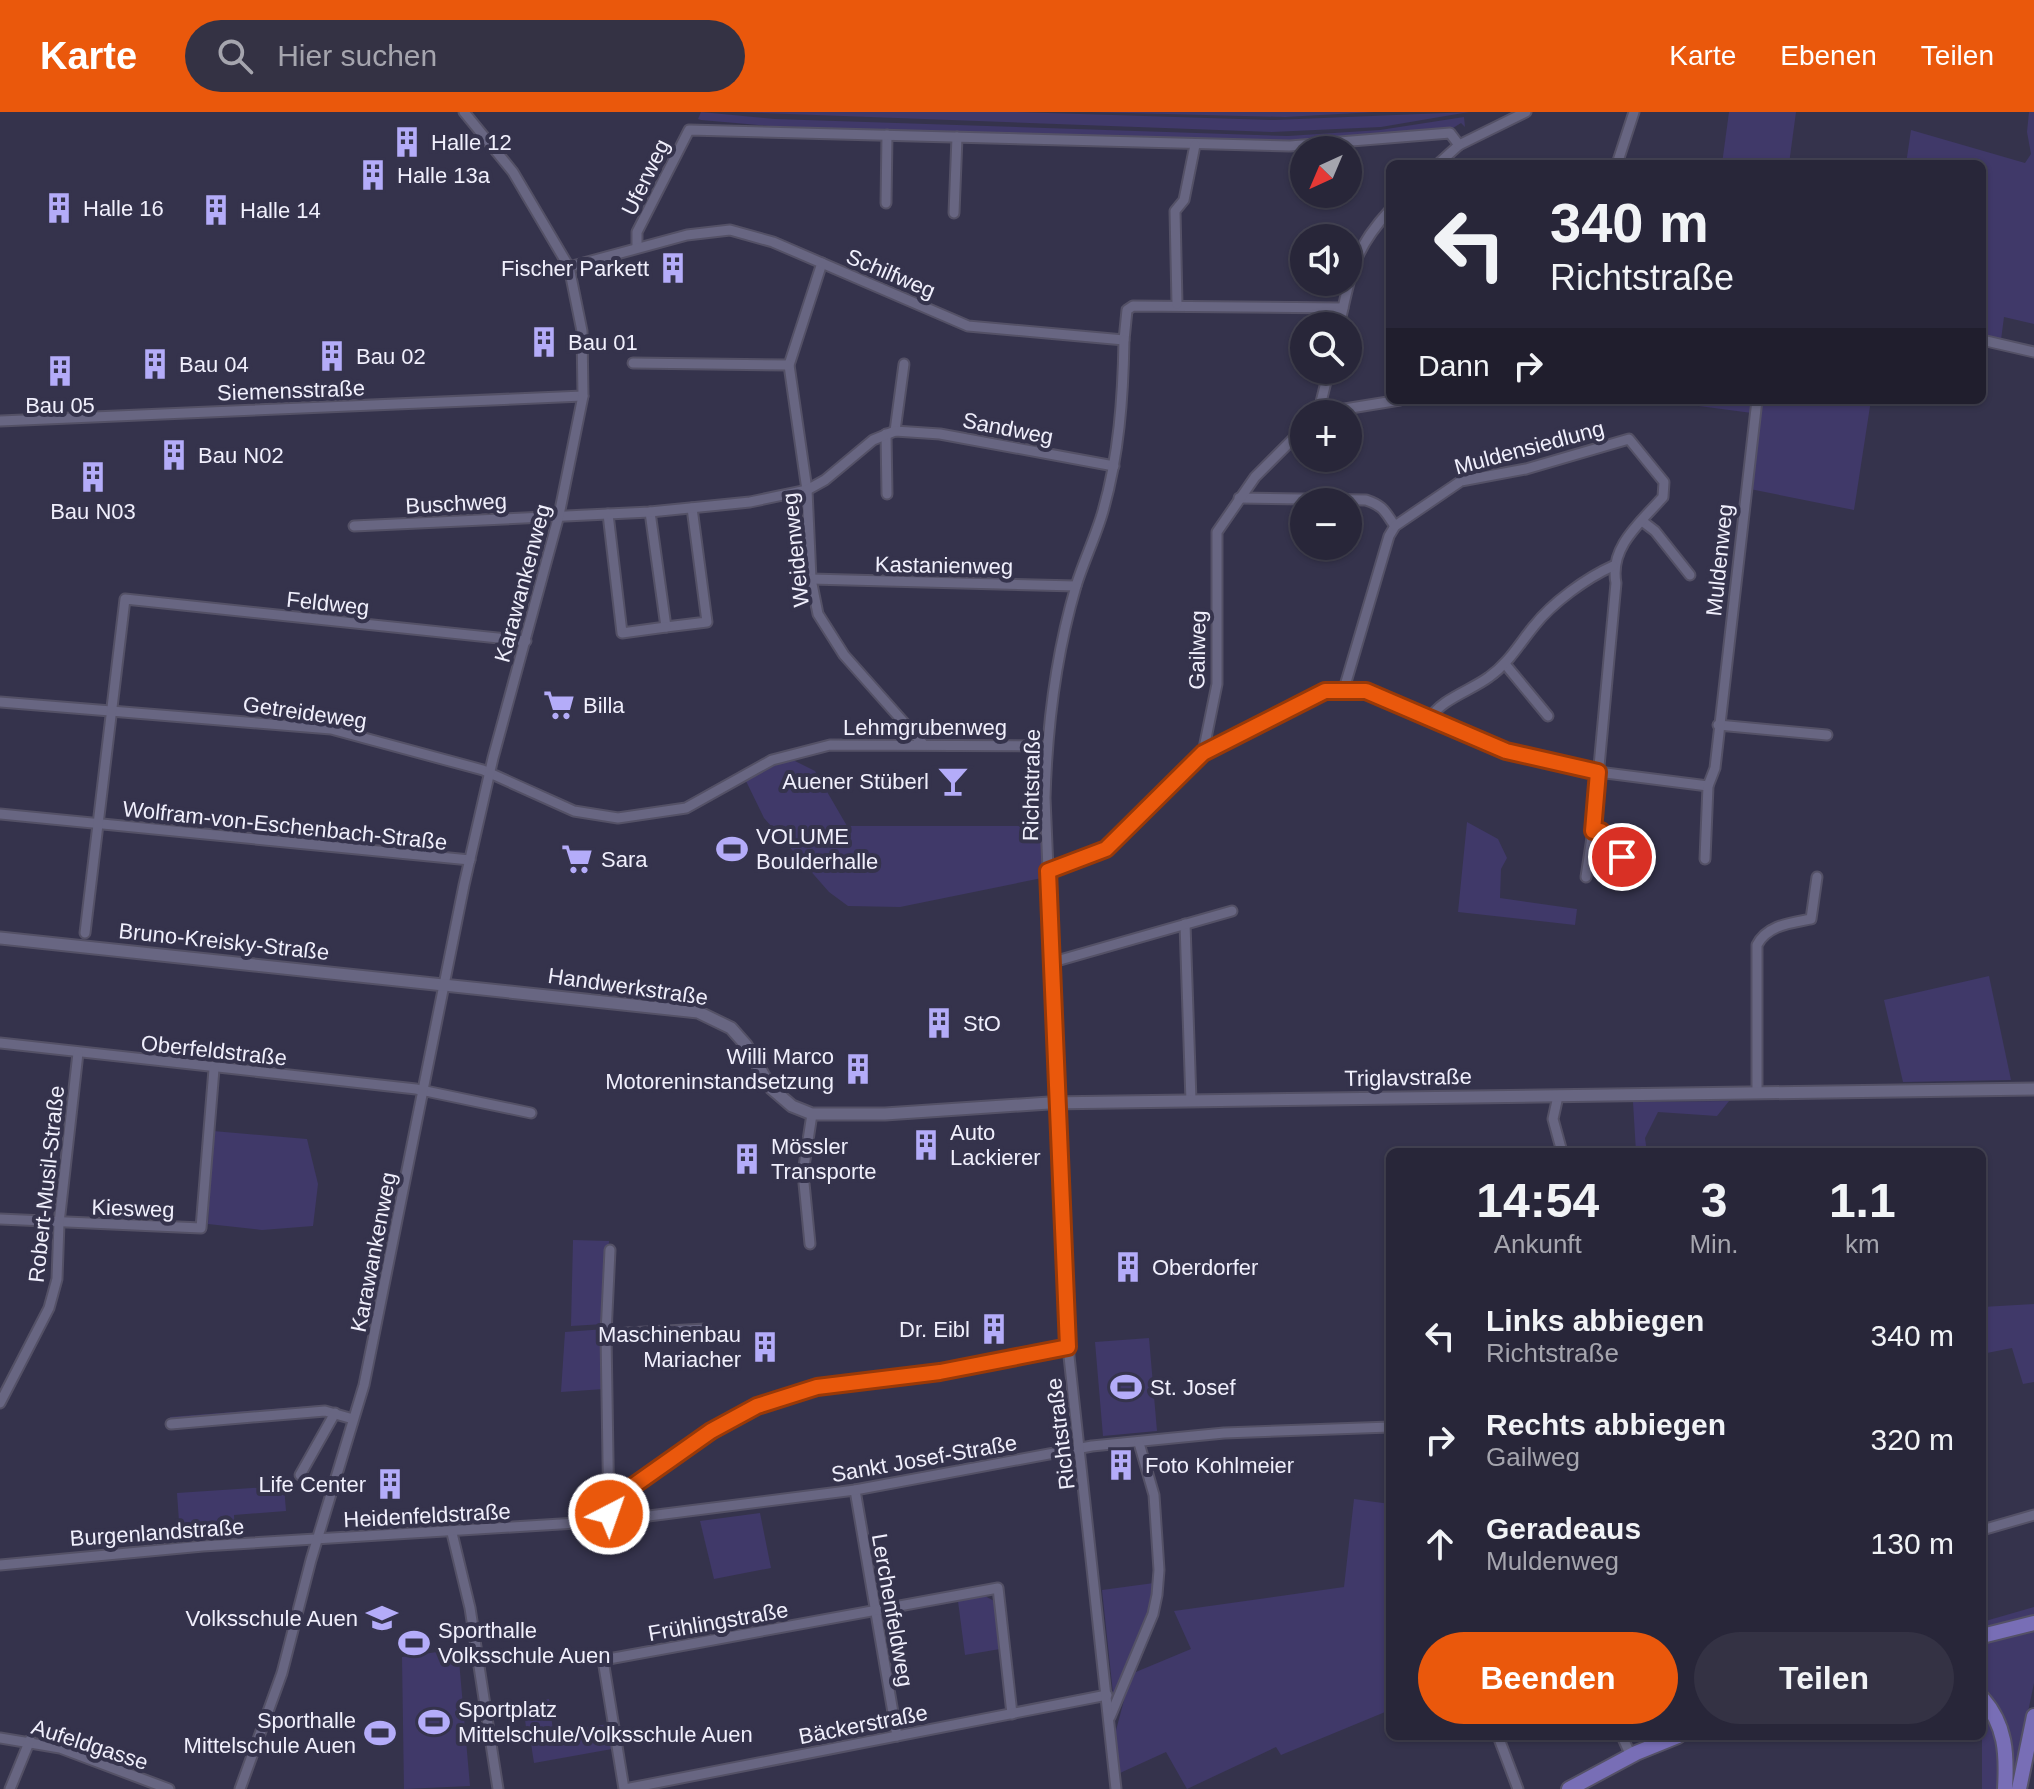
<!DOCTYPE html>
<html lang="de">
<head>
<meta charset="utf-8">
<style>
	body { margin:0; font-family:Helvetica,sans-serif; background:#343244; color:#f1f3f6; height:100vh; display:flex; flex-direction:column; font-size:30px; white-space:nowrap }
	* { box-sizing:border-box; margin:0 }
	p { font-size:26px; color:#a5a5ae }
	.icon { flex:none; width:44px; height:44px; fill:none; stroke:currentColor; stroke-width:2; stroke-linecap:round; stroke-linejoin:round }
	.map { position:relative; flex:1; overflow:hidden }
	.side { position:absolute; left:1386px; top:1036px; width:600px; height:592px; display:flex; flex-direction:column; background:#282639; border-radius:12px; box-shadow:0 2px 6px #0004,0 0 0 2px #444353 }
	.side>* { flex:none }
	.hud { position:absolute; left:1386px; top:48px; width:600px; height:244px; border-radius:12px; box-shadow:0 2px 6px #0004,0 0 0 2px #444353; background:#282639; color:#f1f3f6; overflow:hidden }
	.needle { width:52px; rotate:224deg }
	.controls { position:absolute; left:1290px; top:24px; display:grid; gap:16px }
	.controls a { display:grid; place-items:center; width:72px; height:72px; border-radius:50%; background:#282639; box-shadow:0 2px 6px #0004,0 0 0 2px #444353; font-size:40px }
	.pin { position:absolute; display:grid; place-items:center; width:68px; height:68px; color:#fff; margin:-34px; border:4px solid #fff; border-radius:50%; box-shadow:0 2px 8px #0007 }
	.me { position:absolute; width:88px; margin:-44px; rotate:41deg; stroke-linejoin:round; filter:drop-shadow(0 0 6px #0008) }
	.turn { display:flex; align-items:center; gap:28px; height:168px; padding:0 32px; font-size:36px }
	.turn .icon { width:104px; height:104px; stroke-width:2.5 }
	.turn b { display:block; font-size:56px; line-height:68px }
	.then { display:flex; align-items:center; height:76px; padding:0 32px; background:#0003; gap:16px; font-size:30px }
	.eta { display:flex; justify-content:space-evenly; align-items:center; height:136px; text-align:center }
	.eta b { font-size:48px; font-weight:800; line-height:56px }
	.cta { display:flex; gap:16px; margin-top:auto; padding:16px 32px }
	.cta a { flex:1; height:92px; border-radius:48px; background:#ea580c; color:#fff; font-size:32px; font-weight:800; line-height:92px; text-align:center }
	.cta a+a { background:#343244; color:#f1f3f6 }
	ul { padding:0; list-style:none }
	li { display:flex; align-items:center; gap:24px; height:104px; padding:0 32px }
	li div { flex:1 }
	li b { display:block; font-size:30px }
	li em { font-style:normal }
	header { display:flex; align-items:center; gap:48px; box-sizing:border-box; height:112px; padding:0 40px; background:#ea580c; color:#fff }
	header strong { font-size:38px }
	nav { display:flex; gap:44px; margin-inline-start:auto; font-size:28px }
	.search { width:560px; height:72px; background:#343244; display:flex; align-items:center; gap:20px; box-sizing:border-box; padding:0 28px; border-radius:44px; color:#a5a5ae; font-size:30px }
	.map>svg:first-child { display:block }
	.green { fill:#403969 }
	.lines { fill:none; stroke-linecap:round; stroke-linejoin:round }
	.minor-casing { stroke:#545166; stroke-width:13 }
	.tertiary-casing { stroke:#545166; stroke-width:15 }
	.primary-casing { stroke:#545166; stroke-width:18 }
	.minor { stroke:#686682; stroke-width:9 }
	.tertiary { stroke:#686682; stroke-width:11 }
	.primary { stroke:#786eb6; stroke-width:14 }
	.route-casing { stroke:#983908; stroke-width:20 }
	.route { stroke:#ea580c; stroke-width:14 }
	.labels { text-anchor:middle; stroke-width:8; stroke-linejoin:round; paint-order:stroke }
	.poi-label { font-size:22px; fill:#f0effc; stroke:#35334c; text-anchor:start }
	.street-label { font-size:22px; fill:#f0effc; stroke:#35334c }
</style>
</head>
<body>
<header>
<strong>Karte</strong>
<div class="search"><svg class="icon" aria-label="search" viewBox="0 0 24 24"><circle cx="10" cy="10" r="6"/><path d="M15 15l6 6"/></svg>Hier suchen</div>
<nav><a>Karte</a><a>Ebenen</a><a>Teilen</a></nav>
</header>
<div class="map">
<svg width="2034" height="1677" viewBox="0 0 2034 1677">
	<rect width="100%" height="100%" fill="#35334c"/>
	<!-- green -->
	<g class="green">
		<polygon points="701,0 775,7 1288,24 1380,18 1464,5 1465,15 1461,11 1453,16 1356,27 1270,31 770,14 701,8 698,7"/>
		<polygon points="736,0 1017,0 1274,8 1469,0 1381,15 1272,20"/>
		<polygon points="1090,0 1375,0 1285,5"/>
		<polygon points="1729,0 1796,0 1789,52 1722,52"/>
		<polygon points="2029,0 2034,0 2034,212 2004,205 2001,228 1982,223 1982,52 1906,52 1911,18 2025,51 2031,42 2027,20"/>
		<polygon points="1653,288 1753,288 1752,301"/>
		<polygon points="1761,288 1871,288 1854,398 1750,377"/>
		<polygon points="789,646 815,659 847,714 1044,714 1047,765 900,795 848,794 829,780 764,706 746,669"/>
		<polygon points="1467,710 1498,727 1507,746 1501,757 1500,786 1577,797 1575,813 1458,800"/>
		<polygon points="1989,864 2011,968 1903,970 1884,888"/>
		<polygon points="1729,989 1717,1004 1658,1000 1645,1026 1647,1040 1636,1040 1633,990"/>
		<polygon points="213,1019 307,1027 318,1072 313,1114 262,1118 208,1112"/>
		<polygon points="573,1128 609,1129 604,1212 571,1214"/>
		<polygon points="2034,1192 2034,1270 2023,1272 2012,1236 1982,1242 1982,1195"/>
		<polygon points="605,1217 604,1277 561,1280 565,1220"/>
		<polygon points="1149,1226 1157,1319 1103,1324 1095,1230"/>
		<polygon points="324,1293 340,1297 170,1307 170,1305"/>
		<polygon points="284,1374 286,1399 234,1403 235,1421 180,1424 177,1381"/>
		<polygon points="1354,1387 1390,1392 1390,1598 1281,1643 1276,1635 1187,1677 1166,1640 1120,1661 1115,1622 1131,1562 1191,1537 1174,1499 1344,1475"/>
		<polygon points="760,1401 771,1456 714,1467 700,1409"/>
		<polygon points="1154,1471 1150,1502 1119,1580 1113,1581 1102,1478"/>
		<polygon points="983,1483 996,1490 1000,1537 965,1543 958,1489"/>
		<polygon points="2034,1495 2034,1503 1982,1516 1982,1510"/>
		<polygon points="2034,1518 2034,1571 2012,1677 2009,1677 2010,1648 1982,1580 1982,1532"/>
		<polygon points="458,1537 470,1674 404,1677 402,1545"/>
		<polygon points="549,1587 553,1619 527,1623 523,1592"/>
		<polygon points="1982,1595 1997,1619 2000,1677 1982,1677"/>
		<polygon points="608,1612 612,1637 534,1651 530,1625"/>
	</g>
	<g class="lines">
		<defs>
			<g id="minor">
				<polyline points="1438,52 1459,33 1526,0"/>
				<polyline points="1617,52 1634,0"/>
				<polyline points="886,91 887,23"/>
				<polyline points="954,101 957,25"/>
				<polyline points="637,135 637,120 689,18 1290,34 1450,21 1459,33"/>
				<polyline points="822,151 789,253 807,378 811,467 818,502 844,543 923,632"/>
				<polyline points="569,155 687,123 730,118 773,130 968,214 1124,228 1127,198 1133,194 1343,196"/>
				<polyline points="1177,192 1175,99 1184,88 1195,33"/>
				<path d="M1339 214C1351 162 1352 139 1390 98"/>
				<polyline points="1982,228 2034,240"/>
				<polyline points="633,251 789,253"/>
				<polyline points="1320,301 1400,288"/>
				<polyline points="1318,302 1329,258"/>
				<polyline points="0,309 583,284"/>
				<polyline points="895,319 904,252"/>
				<polyline points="886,322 887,382"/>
				<path d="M1239 386 1366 388C1384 394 1385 400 1395 414L1389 424 1344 577"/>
				<polyline points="650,400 666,515 707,510 692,396"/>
				<polyline points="608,402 622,521 666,515"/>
				<polyline points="1642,409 1655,419 1690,463"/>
				<polyline points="354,414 650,400 750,390 807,378 825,368 873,328 895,319 940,322 1114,354"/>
				<path d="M1395 414 1461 369 1526 357 1629 327 1664 370 1663 385C1641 410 1609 435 1616 471L1593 719H1601L1636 763"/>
				<polyline points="811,467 1076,474"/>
				<polyline points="1505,552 1548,604"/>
				<polyline points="0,590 331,617 483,658 574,699 618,706 686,696 772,648 830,633 1047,634"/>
				<path d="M1430 607C1439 588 1472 578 1489 565 1509 551 1519 532 1534 514 1552 491 1586 466 1613 454"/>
				<polyline points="1718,613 1827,623"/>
				<polyline points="1203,641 1325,579 1366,579 1506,639 1598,660 1708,674"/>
				<polyline points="0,702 470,748"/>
				<polyline points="1705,747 1708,674 1715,656 1757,288"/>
				<polyline points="1048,759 1106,737 1203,641 1217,572 1217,420 1255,365 1304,316"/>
				<polyline points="1586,765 1593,719"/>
				<polyline points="1185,812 1191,989"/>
				<polyline points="85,821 125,487 526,529"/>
				<polyline points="1053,850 1232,799"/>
				<polyline points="0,931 416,977 531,1001"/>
				<path d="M1757 981V833C1767 813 1791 811 1811 807L1817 765"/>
				<polyline points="1558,984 1553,1007 1562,1040"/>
				<polyline points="0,1107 201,1116 214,957"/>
				<polyline points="810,1132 803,1061 812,1002"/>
				<polyline points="606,1222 706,1217"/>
				<polyline points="0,1291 49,1196 57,1167 59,1111 78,941"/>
				<polyline points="171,1312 325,1299 353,1307"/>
				<polyline points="300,1363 335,1301"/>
				<polyline points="855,1378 897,1624"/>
				<polyline points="609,1391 711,1319 757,1294 817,1275 940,1260 1068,1235"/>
				<polyline points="609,1409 606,1222 610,1138"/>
				<polyline points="1982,1418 2034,1403"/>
				<polyline points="452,1421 470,1496 498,1677"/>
				<polyline points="0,1453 203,1434 609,1409 855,1378 1092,1334 1224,1321 1390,1315"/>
				<polyline points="1110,1605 1153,1502 1157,1483 1159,1458 1154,1383 1139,1331"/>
				<polyline points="1498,1624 1518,1677"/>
				<polyline points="1622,1624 1631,1644"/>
				<polyline points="0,1626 60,1636 169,1677"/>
				<polyline points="10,1677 30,1628"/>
				<polyline points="240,1677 282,1561 311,1448 364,1273 464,773 493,646 559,403 583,284 582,219 569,155 513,60 464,0"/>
				<polyline points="624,1677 603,1548 998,1476 1012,1602"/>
				<polyline points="625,1677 1107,1583"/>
				<path d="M1116 1677 1068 1235 1045 686C1047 615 1056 542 1076 474 1084 448 1096 424 1103 399 1119 343 1123 286 1124 228"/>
			</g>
			<polyline id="tertiary" points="0,826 698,900 731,916 746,933 771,976 792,994 812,1002 885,1002 1049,991 2034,977"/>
			<g id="primary">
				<polyline points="1982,1524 2034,1511"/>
				<path d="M1982 1586C2006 1613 2007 1642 2005 1677"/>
				<polyline points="1569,1677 1636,1641 1678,1624"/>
				<polyline points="2019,1677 2034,1604"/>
			</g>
		</defs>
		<!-- minor casing -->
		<use href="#minor" class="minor-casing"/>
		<!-- tertiary casing -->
		<use href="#tertiary" class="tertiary-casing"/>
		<!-- primary casing -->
		<use href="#primary" class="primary-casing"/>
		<!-- minor -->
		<use href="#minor" class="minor"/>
		<!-- tertiary -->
		<use href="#tertiary" class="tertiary"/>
		<!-- primary -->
		<use href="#primary" class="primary"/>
	</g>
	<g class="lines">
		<defs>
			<polyline id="route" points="609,1402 609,1391 711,1319 757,1294 817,1275 940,1260 1068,1235 1048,759 1106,737 1203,641 1325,579 1366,579 1506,639 1598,660 1593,719 1601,719 1622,745"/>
		</defs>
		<!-- route casing -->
		<use href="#route" class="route-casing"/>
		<!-- route -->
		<use href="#route" class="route"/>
	</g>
	<!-- icons -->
	<defs>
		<symbol id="building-bare" viewBox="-9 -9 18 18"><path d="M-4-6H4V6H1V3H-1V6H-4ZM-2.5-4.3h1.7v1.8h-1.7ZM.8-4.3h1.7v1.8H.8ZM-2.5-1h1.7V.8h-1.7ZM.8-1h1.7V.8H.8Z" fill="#b4acf9" stroke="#35334c" stroke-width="2.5" paint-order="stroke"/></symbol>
		<symbol id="supermarket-bare" viewBox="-9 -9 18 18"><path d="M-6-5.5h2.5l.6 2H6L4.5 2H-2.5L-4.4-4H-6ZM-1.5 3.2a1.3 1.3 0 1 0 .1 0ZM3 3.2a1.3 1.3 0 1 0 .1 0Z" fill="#b4acf9" stroke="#35334c" stroke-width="2.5" paint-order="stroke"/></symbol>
		<symbol id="bar-bare" viewBox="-9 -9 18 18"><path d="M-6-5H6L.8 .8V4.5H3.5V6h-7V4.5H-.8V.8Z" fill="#b4acf9" stroke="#35334c" stroke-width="2.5" paint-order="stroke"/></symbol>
		<symbol id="stadium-bare" viewBox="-9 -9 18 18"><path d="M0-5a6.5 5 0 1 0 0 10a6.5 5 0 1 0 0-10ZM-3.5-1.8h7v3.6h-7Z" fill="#b4acf9" stroke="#35334c" stroke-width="2.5" paint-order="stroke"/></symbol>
		<symbol id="school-bare" viewBox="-9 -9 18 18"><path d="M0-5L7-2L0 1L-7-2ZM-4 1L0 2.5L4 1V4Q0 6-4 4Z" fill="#b4acf9" stroke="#35334c" stroke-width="2.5" paint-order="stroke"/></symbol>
	</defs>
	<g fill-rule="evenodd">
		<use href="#building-bare" x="385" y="8" width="44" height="44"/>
		<use href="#building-bare" x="351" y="41" width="44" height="44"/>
		<use href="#building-bare" x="37" y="74" width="44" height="44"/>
		<use href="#building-bare" x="194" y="76" width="44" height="44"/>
		<use href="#building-bare" x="651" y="134" width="44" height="44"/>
		<use href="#building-bare" x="522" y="208" width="44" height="44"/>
		<use href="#building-bare" x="310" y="222" width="44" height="44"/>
		<use href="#building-bare" x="133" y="230" width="44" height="44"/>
		<use href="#building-bare" x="38" y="237" width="44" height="44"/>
		<use href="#building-bare" x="152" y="321" width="44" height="44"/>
		<use href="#building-bare" x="71" y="343" width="44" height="44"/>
		<use href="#supermarket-bare" x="537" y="571" width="44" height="44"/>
		<use href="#bar-bare" x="931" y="647" width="44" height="44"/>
		<use href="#stadium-bare" x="710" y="715" width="44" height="44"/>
		<use href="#supermarket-bare" x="555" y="725" width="44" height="44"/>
		<use href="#building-bare" x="917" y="889" width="44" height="44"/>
		<use href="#building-bare" x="836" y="935" width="44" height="44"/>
		<use href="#building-bare" x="904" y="1011" width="44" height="44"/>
		<use href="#building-bare" x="725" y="1025" width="44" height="44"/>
		<use href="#building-bare" x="1106" y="1133" width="44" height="44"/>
		<use href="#building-bare" x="972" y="1195" width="44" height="44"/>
		<use href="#building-bare" x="743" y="1213" width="44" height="44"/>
		<use href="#stadium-bare" x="1104" y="1253" width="44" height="44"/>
		<use href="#building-bare" x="1099" y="1331" width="44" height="44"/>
		<use href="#building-bare" x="368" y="1350" width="44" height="44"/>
		<use href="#school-bare" x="360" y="1484" width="44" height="44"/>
		<use href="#stadium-bare" x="392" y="1509" width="44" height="44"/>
		<use href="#stadium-bare" x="412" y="1588" width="44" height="44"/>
		<use href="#stadium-bare" x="358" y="1599" width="44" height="44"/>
	</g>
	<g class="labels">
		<!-- poi labels -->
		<g class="poi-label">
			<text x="431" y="38">Halle 12</text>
			<text x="397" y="71">Halle 13a</text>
			<text x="83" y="104">Halle 16</text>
			<text x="240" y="106">Halle 14</text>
			<text x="649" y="164" text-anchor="end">Fischer Parkett</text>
			<text x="568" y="238">Bau 01</text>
			<text x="356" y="252">Bau 02</text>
			<text x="179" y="260">Bau 04</text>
			<text x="60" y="301" text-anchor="middle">Bau 05</text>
			<text x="198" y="351">Bau N02</text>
			<text x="93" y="407" text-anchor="middle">Bau N03</text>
			<text x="583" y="601">Billa</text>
			<text x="929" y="677" text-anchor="end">Auener Stüberl</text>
			<text x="756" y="732">VOLUME<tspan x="756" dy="25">Boulderhalle</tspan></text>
			<text x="601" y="755">Sara</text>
			<text x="963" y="919">StO</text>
			<text x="834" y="952" text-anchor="end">Willi Marco<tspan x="834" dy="25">Motoreninstandsetzung</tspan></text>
			<text x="950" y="1028">Auto<tspan x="950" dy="25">Lackierer</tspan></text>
			<text x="771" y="1042">Mössler<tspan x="771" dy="25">Transporte</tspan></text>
			<text x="1152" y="1163">Oberdorfer</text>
			<text x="970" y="1225" text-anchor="end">Dr. Eibl</text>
			<text x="741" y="1230" text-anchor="end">Maschinenbau<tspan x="741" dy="25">Mariacher</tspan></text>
			<text x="1150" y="1283">St. Josef</text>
			<text x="1145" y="1361">Foto Kohlmeier</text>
			<text x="366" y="1380" text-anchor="end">Life Center</text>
			<text x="358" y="1514" text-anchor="end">Volksschule Auen</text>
			<text x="438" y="1526">Sporthalle<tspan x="438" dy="25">Volksschule Auen</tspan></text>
			<text x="458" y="1605">Sportplatz<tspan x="458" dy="25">Mittelschule/Volksschule Auen</tspan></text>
			<text x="356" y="1616" text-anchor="end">Sporthalle<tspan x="356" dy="25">Mittelschule Auen</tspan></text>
		</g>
		<!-- street labels -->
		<g class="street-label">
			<text transform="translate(645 65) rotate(-64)" y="8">Uferweg</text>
			<text transform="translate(891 161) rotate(23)" y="8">Schilfweg</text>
			<text transform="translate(291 278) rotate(-2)" y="8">Siemensstraße</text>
			<text transform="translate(1008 316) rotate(11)" y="8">Sandweg</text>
			<text transform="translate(1529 335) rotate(-15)" y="8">Muldensiedlung</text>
			<text transform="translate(456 391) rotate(-3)" y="8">Buschweg</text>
			<text transform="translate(795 438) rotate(-96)" y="8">Weidenweg</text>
			<text transform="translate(1719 448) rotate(-84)" y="8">Muldenweg</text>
			<text transform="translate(944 453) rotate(1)" y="8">Kastanienweg</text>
			<text transform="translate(522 471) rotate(-75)" y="8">Karawankenweg</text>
			<text transform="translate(328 491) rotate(6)" y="8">Feldweg</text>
			<text transform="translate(1197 538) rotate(-89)" y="8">Gailweg</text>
			<text transform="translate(305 600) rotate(8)" y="8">Getreideweg</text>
			<text x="925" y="623">Lehmgrubenweg</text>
			<text transform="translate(1031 673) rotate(-89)" y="8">Richtstraße</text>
			<text transform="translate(285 713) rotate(6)" y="8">Wolfram-von-Eschenbach-Straße</text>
			<text transform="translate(224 829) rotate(6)" y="8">Bruno-Kreisky-Straße</text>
			<text transform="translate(628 874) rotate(8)" y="8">Handwerkstraße</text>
			<text transform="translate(214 938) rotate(6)" y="8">Oberfeldstraße</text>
			<text transform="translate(1408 965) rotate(-1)" y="8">Triglavstraße</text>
			<text transform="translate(46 1072) rotate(-84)" y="8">Robert-Musil-Straße</text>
			<text transform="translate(133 1096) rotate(2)" y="8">Kiesweg</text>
			<text transform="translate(373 1140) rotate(-79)" y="8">Karawankenweg</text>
			<text transform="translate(1060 1322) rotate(-97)" y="8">Richtstraße</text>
			<text transform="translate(924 1346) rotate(-10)" y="8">Sankt Josef-Straße</text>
			<text transform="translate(427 1403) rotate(-3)" y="8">Heidenfeldstraße</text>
			<text transform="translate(157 1420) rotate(-4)" y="8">Burgenlandstraße</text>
			<text transform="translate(893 1498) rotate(80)" y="8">Lerchenfeldweg</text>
			<text transform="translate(718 1509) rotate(-10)" y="8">Frühlingstraße</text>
			<text transform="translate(863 1612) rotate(-11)" y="8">Bäckerstraße</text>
			<text transform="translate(90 1632) rotate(18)" y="8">Aufeldgasse</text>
		</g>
	</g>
</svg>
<div class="controls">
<a><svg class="needle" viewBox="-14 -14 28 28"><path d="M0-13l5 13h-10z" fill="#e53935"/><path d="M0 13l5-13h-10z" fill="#a5a5ae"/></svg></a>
<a><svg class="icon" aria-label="sound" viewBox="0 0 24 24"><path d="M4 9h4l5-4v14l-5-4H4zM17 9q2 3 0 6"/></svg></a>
<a><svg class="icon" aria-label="search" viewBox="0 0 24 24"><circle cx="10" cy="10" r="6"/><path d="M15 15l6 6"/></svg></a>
<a>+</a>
<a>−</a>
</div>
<div class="pin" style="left:1622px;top:745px;background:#d93025"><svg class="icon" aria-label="arrive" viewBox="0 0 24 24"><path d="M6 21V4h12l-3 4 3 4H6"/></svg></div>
<svg class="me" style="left:609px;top:1402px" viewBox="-20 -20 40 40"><circle r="17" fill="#ea580c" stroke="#fff" stroke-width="3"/><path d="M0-11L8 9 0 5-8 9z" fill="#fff"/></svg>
<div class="hud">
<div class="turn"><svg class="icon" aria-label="left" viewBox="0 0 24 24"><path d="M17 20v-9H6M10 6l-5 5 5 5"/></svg><div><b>340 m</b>Richtstraße</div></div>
<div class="then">Dann<svg class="icon" aria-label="right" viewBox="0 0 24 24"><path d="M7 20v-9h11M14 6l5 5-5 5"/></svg></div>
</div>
<section class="side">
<div class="eta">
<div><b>14:54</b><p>Ankunft</p></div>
<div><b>3</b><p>Min.</p></div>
<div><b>1.1</b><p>km</p></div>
</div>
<ul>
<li><svg class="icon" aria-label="left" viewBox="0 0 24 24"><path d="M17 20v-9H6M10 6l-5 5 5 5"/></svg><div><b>Links abbiegen</b><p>Richtstraße</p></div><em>340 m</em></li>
<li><svg class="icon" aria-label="right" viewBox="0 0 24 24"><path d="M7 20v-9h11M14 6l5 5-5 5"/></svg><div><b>Rechts abbiegen</b><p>Gailweg</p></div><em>320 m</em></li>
<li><svg class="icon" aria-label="ahead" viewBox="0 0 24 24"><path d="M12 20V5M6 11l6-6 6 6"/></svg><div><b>Geradeaus</b><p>Muldenweg</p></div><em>130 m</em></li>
</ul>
<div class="cta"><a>Beenden</a><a>Teilen</a></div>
</section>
</div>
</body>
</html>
